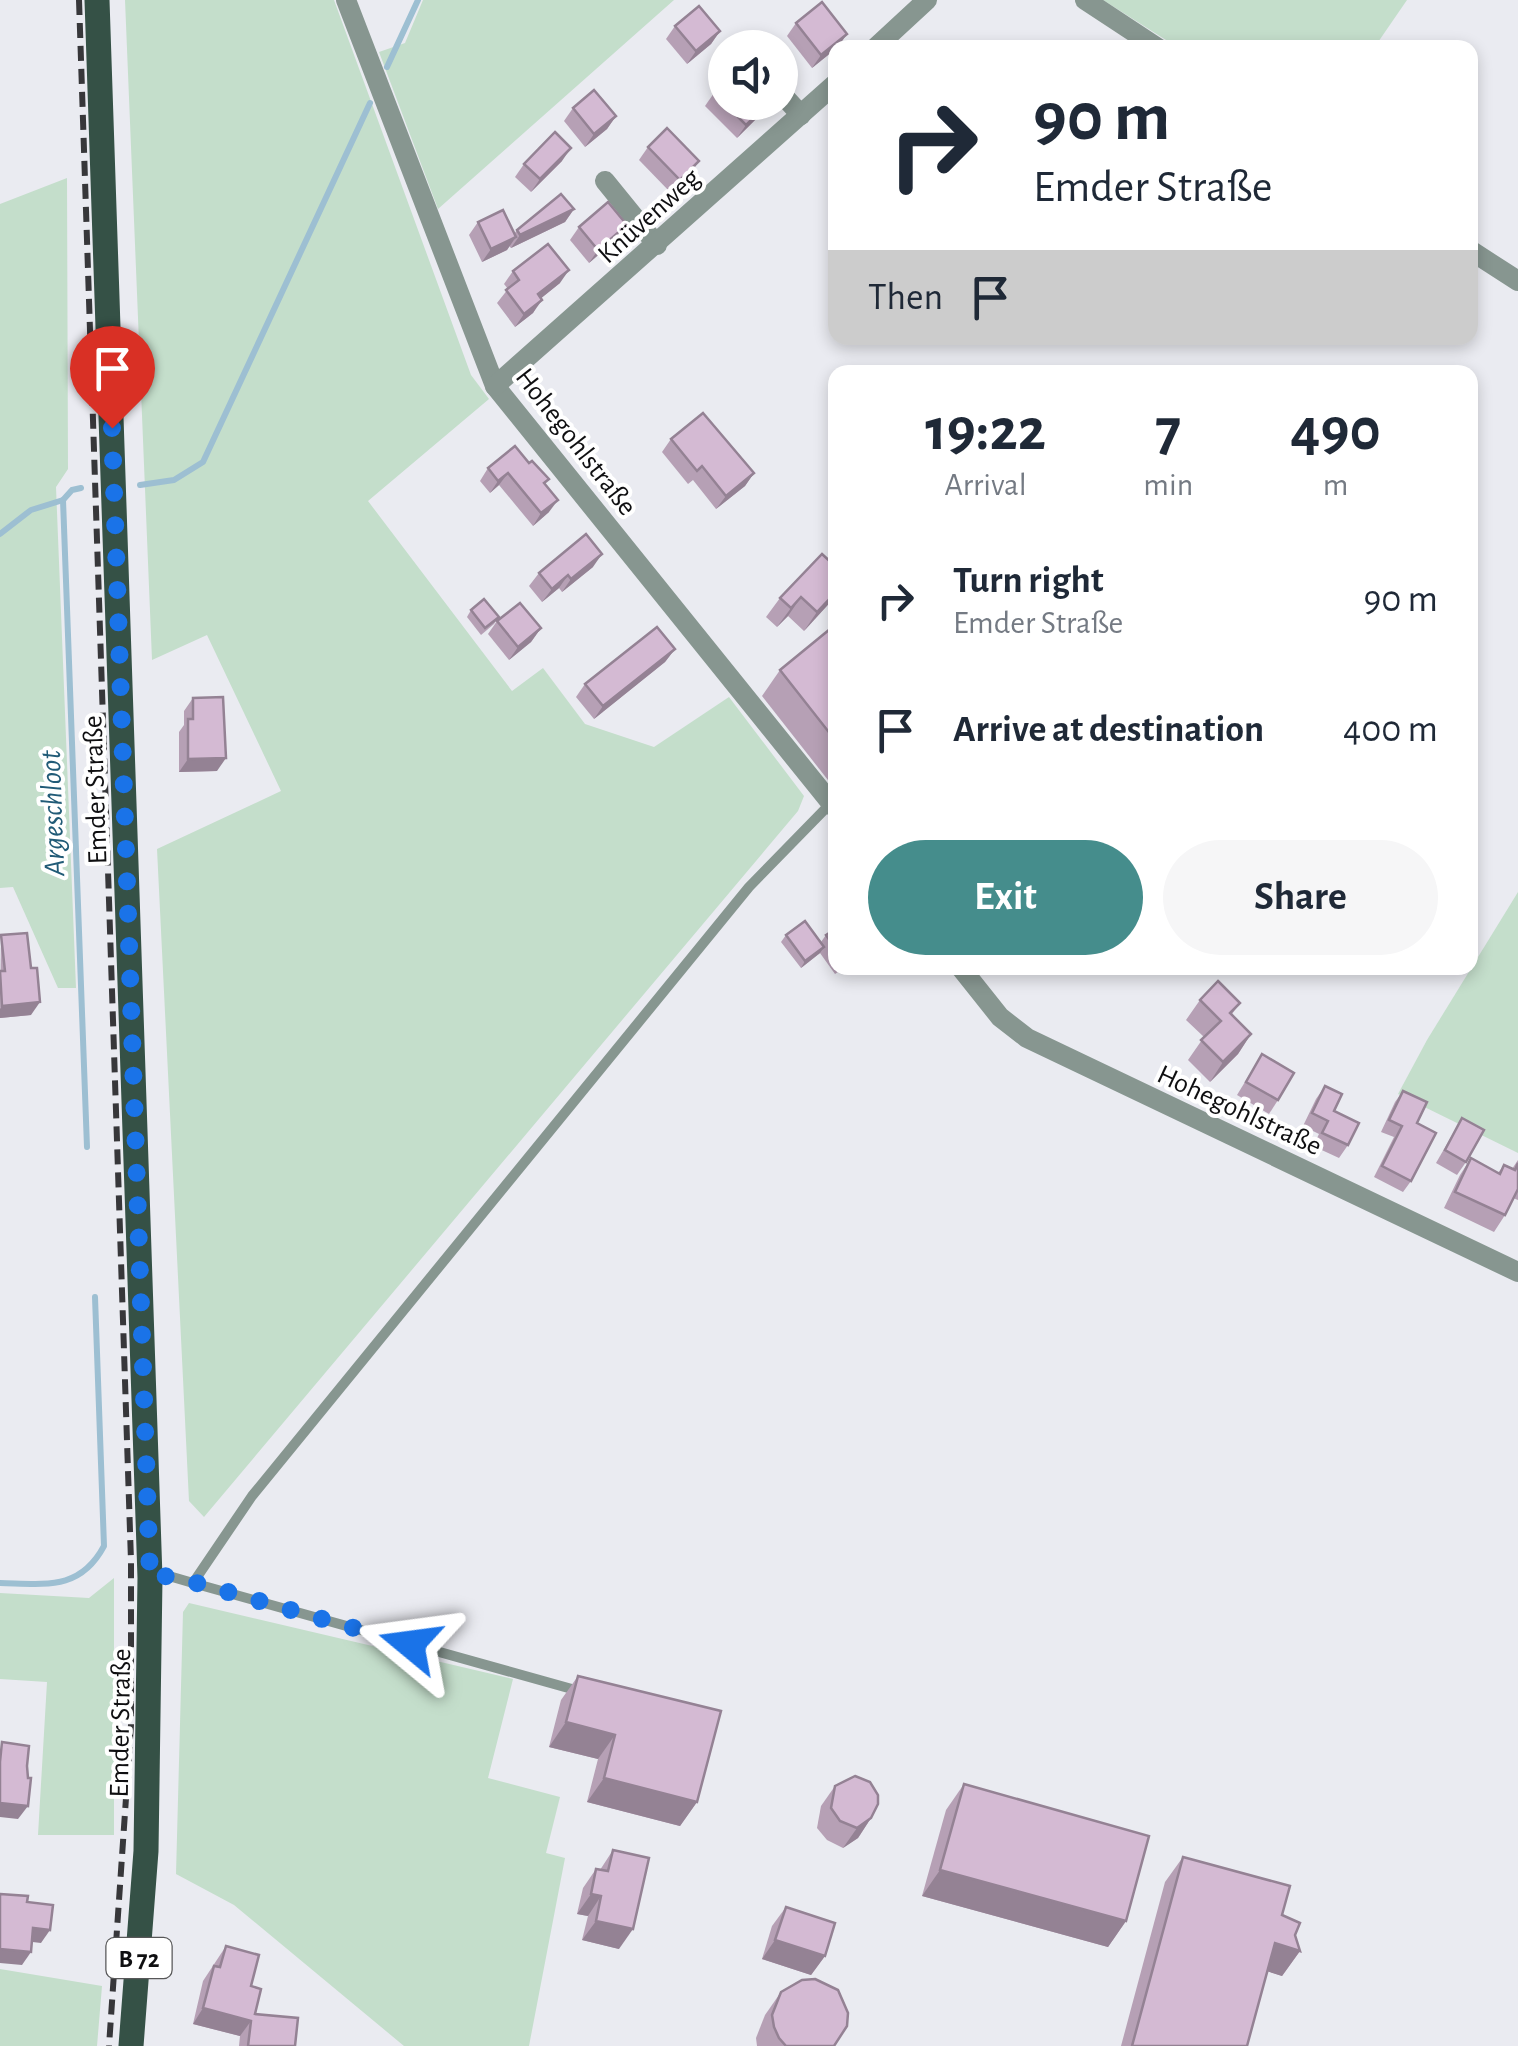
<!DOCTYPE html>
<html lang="en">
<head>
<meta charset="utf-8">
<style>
	body { margin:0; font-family:"Alegreya Sans",sans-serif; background:#f6f6f7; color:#1f2937; height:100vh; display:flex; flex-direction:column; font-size:38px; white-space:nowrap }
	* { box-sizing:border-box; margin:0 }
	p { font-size:32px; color:#747a83 }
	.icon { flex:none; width:55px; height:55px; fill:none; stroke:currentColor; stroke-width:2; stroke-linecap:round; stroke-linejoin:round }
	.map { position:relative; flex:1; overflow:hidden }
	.panel { position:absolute; left:828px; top:365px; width:650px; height:610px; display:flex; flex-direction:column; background:#fff; border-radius:20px; box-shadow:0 5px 15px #0003 }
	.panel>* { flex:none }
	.guide { position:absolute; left:828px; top:40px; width:650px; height:305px; border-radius:20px; box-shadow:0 5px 15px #0003; background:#fff; color:#1f2937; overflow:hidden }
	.controls { position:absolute; left:708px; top:30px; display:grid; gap:20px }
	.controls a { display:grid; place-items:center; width:90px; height:90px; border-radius:50%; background:#fff; box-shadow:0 5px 15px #0003; font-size:50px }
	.pin { position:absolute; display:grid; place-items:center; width:85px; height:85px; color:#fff; margin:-102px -42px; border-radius:50% 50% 50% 0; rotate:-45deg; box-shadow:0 0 10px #0007 }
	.pin .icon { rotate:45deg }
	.me { position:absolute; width:110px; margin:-55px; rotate:286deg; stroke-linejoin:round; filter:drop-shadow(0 0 8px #0008) }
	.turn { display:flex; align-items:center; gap:35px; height:210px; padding:0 40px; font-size:45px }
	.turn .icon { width:130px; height:130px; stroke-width:2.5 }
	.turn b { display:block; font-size:70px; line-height:85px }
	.then { display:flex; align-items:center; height:95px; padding:0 40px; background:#0003; gap:20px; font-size:38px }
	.eta { display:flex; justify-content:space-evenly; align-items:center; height:170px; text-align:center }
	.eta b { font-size:60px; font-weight:700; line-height:70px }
	.primary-button { display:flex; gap:20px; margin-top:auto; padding:20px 40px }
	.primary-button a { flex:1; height:115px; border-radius:60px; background:#458d8c; color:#fff; font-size:40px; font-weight:700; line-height:115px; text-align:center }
	.primary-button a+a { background:#f6f6f7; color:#1f2937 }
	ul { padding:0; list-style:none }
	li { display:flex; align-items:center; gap:30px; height:130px; padding:0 40px }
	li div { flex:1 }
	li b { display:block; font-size:38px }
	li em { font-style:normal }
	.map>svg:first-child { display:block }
	.green { fill:#c4decb }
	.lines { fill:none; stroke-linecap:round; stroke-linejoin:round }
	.stream { stroke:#9dbfd2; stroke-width:6 }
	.service { stroke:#879690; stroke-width:10 }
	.minor { stroke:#879690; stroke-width:20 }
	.primary { stroke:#355146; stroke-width:25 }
	.rail { stroke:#37373a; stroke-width:6; stroke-dasharray:15 8; stroke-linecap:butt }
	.wall { fill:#b6a0b5 }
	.shaded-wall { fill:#948294 }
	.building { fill:#d4bad3; stroke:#948294; stroke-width:2.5 }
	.route { stroke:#1a73e8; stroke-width:18; stroke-dasharray:0 32.4 }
	.labels { text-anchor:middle; stroke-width:8; stroke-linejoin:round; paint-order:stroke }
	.shield { fill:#fff; stroke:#575758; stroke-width:2.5 }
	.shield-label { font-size:25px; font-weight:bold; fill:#0f0f11 }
	.street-label { font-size:28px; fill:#0f0f11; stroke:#fff }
	.water-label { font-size:30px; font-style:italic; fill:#215b77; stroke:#fff }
</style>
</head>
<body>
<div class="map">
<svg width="1518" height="2046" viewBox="0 0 1518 2046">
	<rect width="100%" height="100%" fill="#eaebf1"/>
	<!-- green -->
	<g class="green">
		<polygon points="125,0 334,0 471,375 489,399 368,501 512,691 543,668 585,724 654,747 729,697 804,796 798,811 204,1517 189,1501 157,849 281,791 207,635 152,660"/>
		<polygon points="423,0 674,0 438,209 379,52 405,43"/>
		<polygon points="1103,0 1407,0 1374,48 1177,47"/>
		<polygon points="67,178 68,469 56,487 76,988 58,988 13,887 0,888 0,204"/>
		<polygon points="1518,892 1518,1153 1398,1094 1427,1040"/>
		<polygon points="114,1578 114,1835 38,1835 47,1682 0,1679 0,1593 89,1598"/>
		<polygon points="189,1603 513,1679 488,1778 560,1797 546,1853 565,1858 529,2046 404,2046 234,1905 176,1874 183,1612"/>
		<polygon points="0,1969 102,1986 97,2046 0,2046"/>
	</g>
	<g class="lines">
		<!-- stream -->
		<g class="stream">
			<polyline points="387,67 418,0"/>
			<polyline points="140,485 174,480 203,462 370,103"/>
			<polyline points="81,488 72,490 63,500 87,1147"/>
			<polyline points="0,534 31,510 63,500"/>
			<path d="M0 1583C45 1584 80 1591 104 1546L95 1297"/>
		</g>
		<!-- service -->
		<g class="service">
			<polyline points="152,1578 169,1576 193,1583 579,1691"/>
			<polyline points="193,1583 252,1496 749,887 831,803"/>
		</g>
		<!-- minor -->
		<g class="minor">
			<polyline points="346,0 495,386 835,808"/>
			<polyline points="1085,0 1158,48"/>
			<polyline points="875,48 927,0"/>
			<polyline points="780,92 801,115"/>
			<polyline points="605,181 657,245"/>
			<polyline points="1470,250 1518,281"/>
			<polyline points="495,386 835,84"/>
			<polyline points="961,968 1000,1017 1027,1038 1518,1272"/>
		</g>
		<!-- primary -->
		<polyline class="primary" points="97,0 150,1578 146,1851 131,2046"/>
		<!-- rail -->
		<polyline class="rail" points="79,0 131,1561 131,1725 109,2046"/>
	</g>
	<!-- wall -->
	<g class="wall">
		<polygon points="796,23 838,47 812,68 787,36"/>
		<polygon points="675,26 720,31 711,44 687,64 666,39"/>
		<polygon points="714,93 766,106 756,119 737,138 705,106"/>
		<polygon points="573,108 616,116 607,129 585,147 564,121"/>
		<polygon points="648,147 690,174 671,193 639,160"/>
		<polygon points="562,161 531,192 515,177 524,164"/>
		<polygon points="574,209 565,222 511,248 509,246 507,250 482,262 469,235 478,222 514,234 517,230"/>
		<polygon points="579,227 618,238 589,263 570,240"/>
		<polygon points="513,271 560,283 541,298 533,313 515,327 497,303 508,289 504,284"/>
		<polygon points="671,439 754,473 745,486 716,509 693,480 688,484 662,452"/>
		<polygon points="488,468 545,485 549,512 533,526 499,485 490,493 480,481"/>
		<polygon points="593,567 562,592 559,588 542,602 529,586 539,573"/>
		<polygon points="835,597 804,631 788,616 777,627 766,617 780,598"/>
		<polygon points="471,610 499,617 494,624 481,635 467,617"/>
		<polygon points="497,621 541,628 531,642 509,660 488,634"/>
		<polygon points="835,625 835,789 762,696 780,670"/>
		<polygon points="675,649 665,662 594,719 576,697 585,684"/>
		<polygon points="193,698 217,771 179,772 179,732 184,725 184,711"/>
		<polygon points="835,929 835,968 844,968 835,974 820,953 801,968 781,942 786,935 821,942 826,935"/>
		<polygon points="1,935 31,1015 0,1018"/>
		<polygon points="1200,1000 1240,1003 1232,1014 1251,1034 1238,1054 1210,1082 1188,1060 1204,1037 1186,1020"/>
		<polygon points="1262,1054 1278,1100 1269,1114 1237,1095"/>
		<polygon points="1325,1086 1348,1145 1339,1158 1313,1146 1319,1134 1303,1126 1316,1099"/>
		<polygon points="1403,1091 1411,1181 1403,1192 1374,1177 1394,1137 1381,1132 1395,1102"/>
		<polygon points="1462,1118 1466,1162 1457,1175 1436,1163"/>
		<polygon points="1471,1158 1498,1173 1504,1165 1512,1169 1518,1160 1518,1200 1513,1198 1505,1215 1494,1232 1444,1208 1460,1175"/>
		<polygon points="578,1676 697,1802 680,1826 587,1802 598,1759 549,1747 561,1700"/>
		<polygon points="964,1784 1126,1921 1108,1947 922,1896 946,1810"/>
		<polygon points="835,1786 871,1818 858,1838 843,1848 827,1840 817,1828 821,1806"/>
		<polygon points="613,1850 619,1949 582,1940 588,1916 577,1914 583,1888 596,1869 600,1870"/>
		<polygon points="1183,1857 1282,1915 1295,1935 1300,1951 1282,1976 1267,1971 1247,2046 1121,2046 1165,1882"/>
		<polygon points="786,1907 825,1956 811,1975 762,1959 772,1926"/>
		<polygon points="226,1946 251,1986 255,2014 295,2046 239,2046 240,2036 193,2024 203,1981"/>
		<polygon points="781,1992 834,2046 757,2046 756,2038 765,2015"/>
	</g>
	<!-- shaded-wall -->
	<g class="shaded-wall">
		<polygon points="720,31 711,44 687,64 696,51"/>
		<polygon points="847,34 838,47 812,68 821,55"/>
		<polygon points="766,106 756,119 737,138 746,125"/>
		<polygon points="616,116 607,129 585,147 594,134"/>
		<polygon points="571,148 562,161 531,192 540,179"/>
		<polygon points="699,161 690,174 671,193 680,180"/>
		<polygon points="574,209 565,222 511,248 520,235"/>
		<polygon points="627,225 618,238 589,263 598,250"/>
		<polygon points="516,237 507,250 482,262 491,249"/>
		<polygon points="569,270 560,283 529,308 538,294"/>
		<polygon points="542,300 533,313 515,327 524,314"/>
		<polygon points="508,473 499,485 490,493 498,481"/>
		<polygon points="754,473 745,486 716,509 726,496"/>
		<polygon points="558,500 549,512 533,526 541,513"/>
		<polygon points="602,554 593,567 562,592 571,579"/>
		<polygon points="568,575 559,588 542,602 552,589"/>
		<polygon points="835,593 835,597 804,631 817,612"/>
		<polygon points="801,597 788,616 777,627 791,608"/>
		<polygon points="541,628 531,642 509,660 518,647"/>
		<polygon points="675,649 665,662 594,719 603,706"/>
		<polygon points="226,758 217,771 179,772 188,759"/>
		<polygon points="824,947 820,953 801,968 805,961"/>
		<polygon points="40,1002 31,1015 0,1018 0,1009 2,1006"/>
		<polygon points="1251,1034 1238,1054 1210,1082 1223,1062"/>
		<polygon points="566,1722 615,1735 598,1759 549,1747"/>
		<polygon points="604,1778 697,1802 680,1826 587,1802"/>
		<polygon points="0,1803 28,1806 18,1819 0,1817"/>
		<polygon points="871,1818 858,1838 843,1848 857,1828"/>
		<polygon points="940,1870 1126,1921 1108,1947 922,1896"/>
		<polygon points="591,1894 601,1896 588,1916 577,1914"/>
		<polygon points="596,1921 633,1929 619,1949 582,1940"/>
		<polygon points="33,1928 50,1930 41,1943 24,1941"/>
		<polygon points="775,1940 825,1956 811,1975 762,1959"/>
		<polygon points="1275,1943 1300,1951 1282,1976 1257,1968"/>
		<polygon points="0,1949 31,1952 22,1965 0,1963"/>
		<polygon points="203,2008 251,2021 240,2036 193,2024"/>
	</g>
	<!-- building -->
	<g class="building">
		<polygon points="822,2 847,34 821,55 796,23"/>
		<polygon points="699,6 720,31 696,51 675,26"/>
		<polygon points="725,82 725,102 762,102 766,106 746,125 714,93"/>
		<polygon points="594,90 616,116 594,134 573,108"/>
		<polygon points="667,128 699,161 680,180 648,147"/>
		<polygon points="555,132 571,148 540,179 524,164"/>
		<polygon points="561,194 574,209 520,235 517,230"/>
		<polygon points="608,202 627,225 598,250 579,227"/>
		<polygon points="503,210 516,237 491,249 478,222"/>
		<polygon points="548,244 569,270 538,294 542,300 524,314 506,290 519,280 513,271"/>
		<polygon points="703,413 754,473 726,496 702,466 697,471 671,439"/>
		<polygon points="515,446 529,463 532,461 549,479 544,483 558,500 541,513 508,473 498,481 488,468"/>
		<polygon points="586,534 602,554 571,579 568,575 552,589 539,573"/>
		<polygon points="822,554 835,566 835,593 817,612 801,597 791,608 780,598"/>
		<polygon points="484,599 499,617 485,628 471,610"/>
		<polygon points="520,603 541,628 518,647 497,621"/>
		<polygon points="835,625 835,740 780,670"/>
		<polygon points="657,627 675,649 603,706 585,684"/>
		<polygon points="223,697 226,758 188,759 188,719 193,719 193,698"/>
		<polygon points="805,921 824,947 805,961 786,935"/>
		<polygon points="835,929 835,948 826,935"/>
		<polygon points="27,933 31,968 37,968 40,1002 2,1006 0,971 5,971 1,935"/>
		<polygon points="1218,981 1240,1003 1230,1013 1251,1034 1223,1062 1201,1040 1221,1021 1200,1000"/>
		<polygon points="1262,1054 1294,1073 1278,1100 1246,1082"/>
		<polygon points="1325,1086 1342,1094 1334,1111 1359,1123 1348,1145 1322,1133 1328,1121 1312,1113"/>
		<polygon points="1403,1091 1427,1102 1417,1123 1436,1133 1411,1181 1382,1166 1402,1126 1389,1120"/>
		<polygon points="1462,1118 1484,1130 1466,1162 1445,1150"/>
		<polygon points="1471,1158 1500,1174 1504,1165 1515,1170 1518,1163 1518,1189 1505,1215 1455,1192"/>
		<polygon points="578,1676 721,1711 697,1802 604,1778 615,1735 566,1722"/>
		<polygon points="2,1742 29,1746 27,1766 28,1778 31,1778 28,1806 0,1803 0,1762"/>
		<polygon points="855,1776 870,1782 878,1795 878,1804 871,1818 857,1828 840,1821 831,1808 835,1786"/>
		<polygon points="964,1784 1149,1836 1126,1921 940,1870"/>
		<polygon points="613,1850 649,1858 633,1929 596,1921 601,1896 591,1894 596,1869 608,1871"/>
		<polygon points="1183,1857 1290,1886 1282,1915 1300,1923 1295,1935 1300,1951 1275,1943 1247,2046 1132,2046"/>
		<polygon points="0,1894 28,1896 27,1902 53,1905 50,1930 33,1928 31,1952 0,1949"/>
		<polygon points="786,1907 835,1923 825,1956 775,1940"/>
		<polygon points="226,1946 259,1955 251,1986 261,1989 255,2014 298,2018 295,2046 248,2046 251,2021 203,2008 214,1966 220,1967"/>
		<polygon points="815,1979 838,1990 848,2013 847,2026 834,2046 786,2046 779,2038 774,2027 772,2015 781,1992 802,1980"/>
	</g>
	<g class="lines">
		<!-- route -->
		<polyline class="route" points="112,428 150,1578 168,1576 193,1582 410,1644"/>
	</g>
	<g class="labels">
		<!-- shield labels -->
		<rect class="shield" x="106.5" y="1938" width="65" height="40" rx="8"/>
		<g class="shield-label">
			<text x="139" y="1967">B 72</text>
		</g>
		<!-- street labels -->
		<g class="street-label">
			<text transform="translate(648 215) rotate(-42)" y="10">Knüvenweg</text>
			<text transform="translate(577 441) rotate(52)" y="10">Hohegohlstraße</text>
			<text transform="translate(94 790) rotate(-92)" y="10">Emder Straße</text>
			<text transform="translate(1240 1109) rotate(25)" y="10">Hohegohlstraße</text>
			<text transform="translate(119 1723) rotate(-89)" y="10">Emder Straße</text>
		</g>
		<!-- water labels -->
		<g class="water-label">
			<text transform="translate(52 813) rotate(-92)" y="10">Argeschloot</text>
		</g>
	</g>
</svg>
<div class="controls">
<a><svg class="icon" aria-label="sound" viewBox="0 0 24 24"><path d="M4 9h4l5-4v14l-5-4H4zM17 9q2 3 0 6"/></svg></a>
</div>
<div class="pin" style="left:112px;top:428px;background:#d93025"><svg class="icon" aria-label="arrive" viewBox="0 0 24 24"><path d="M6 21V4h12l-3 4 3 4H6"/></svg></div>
<svg class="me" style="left:410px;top:1644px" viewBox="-20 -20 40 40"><path d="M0-17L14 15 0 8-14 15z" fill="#1a73e8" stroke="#fff" stroke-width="4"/></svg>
<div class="guide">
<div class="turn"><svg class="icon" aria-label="right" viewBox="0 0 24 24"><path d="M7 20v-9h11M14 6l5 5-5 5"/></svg><div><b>90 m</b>Emder Straße</div></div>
<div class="then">Then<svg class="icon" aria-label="arrive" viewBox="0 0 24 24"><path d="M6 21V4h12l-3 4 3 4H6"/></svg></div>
</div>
<section class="panel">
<div class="eta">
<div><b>19:22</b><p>Arrival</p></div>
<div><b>7</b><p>min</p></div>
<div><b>490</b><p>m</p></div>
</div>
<ul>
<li><svg class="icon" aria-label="right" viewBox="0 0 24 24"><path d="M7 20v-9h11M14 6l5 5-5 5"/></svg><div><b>Turn right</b><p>Emder Straße</p></div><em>90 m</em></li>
<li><svg class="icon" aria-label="arrive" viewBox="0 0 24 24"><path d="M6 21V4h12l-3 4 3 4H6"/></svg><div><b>Arrive at destination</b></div><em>400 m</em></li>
</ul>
<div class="primary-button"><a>Exit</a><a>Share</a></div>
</section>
</div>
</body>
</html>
